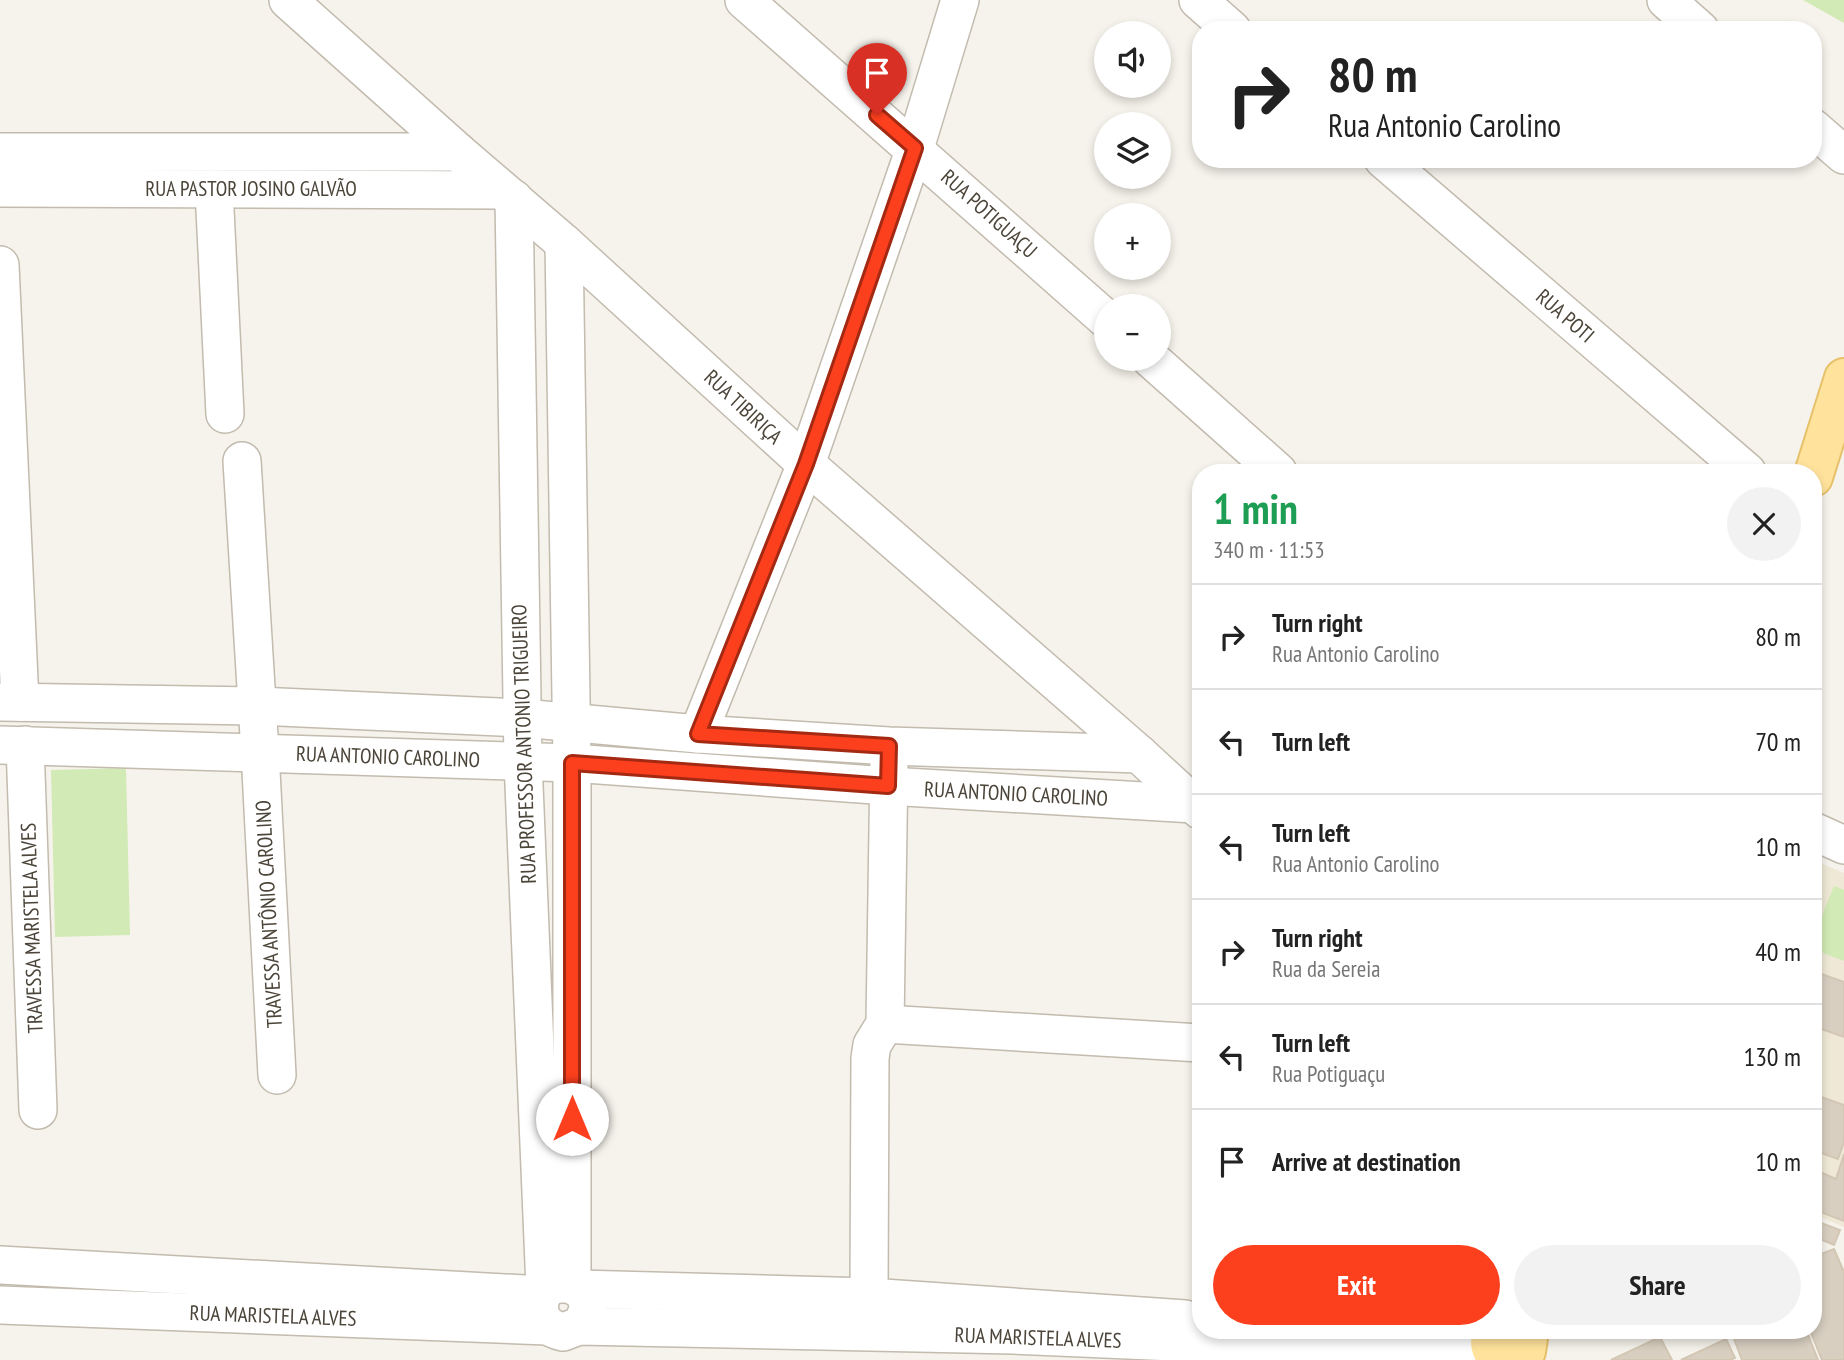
<!DOCTYPE html>
<html lang="en">
<head>
<meta charset="utf-8">
<style>
	body { margin:0; font-family:"PT Sans Narrow",sans-serif; background:#f2f2f2; color:#222; height:100vh; display:flex; flex-direction:column; font-size:26px; white-space:nowrap }
	* { box-sizing:border-box; margin:0 }
	p { font-size:23px; color:#767676 }
	.icon { flex:none; width:38px; height:38px; fill:none; stroke:currentColor; stroke-width:2; stroke-linecap:round; stroke-linejoin:round }
	.map { position:relative; flex:1; overflow:hidden }
	.details { position:absolute; left:1192px; top:464px; width:630px; height:875px; display:flex; flex-direction:column; background:#fff; border-radius:28px; box-shadow:0 4px 10px #0003 }
	.details>* { flex:none }
	.top-card { position:absolute; left:1192px; top:21px; width:630px; height:147px; border-radius:28px; box-shadow:0 4px 10px #0003; background:#fff; color:#222; overflow:hidden }
	.fabs { position:absolute; left:1094px; top:21px; display:grid; gap:14px }
	.fabs a { display:grid; place-items:center; width:77px; height:77px; border-radius:50%; background:#fff; box-shadow:0 4px 10px #0003; font-size:35px }
	.pin { position:absolute; display:grid; place-items:center; width:60px; height:60px; color:#fff; margin:-72px -30px; border-radius:50% 50% 50% 0; rotate:-45deg; box-shadow:0 0 7px #0007 }
	.pin .icon { rotate:45deg }
	.me { position:absolute; width:77px; margin:-38px; rotate:0deg; stroke-linejoin:round; filter:drop-shadow(0 0 5px #0008) }
	.turn { display:flex; align-items:center; gap:24px; height:147px; padding:0 21px; font-size:32px }
	.turn .icon { width:91px; height:91px; stroke-width:2.5 }
	.turn b { display:block; font-size:49px; line-height:60px }
	.round { display:grid; place-items:center; flex:none; width:74px; height:74px; border-radius:37px; background:#f2f2f2 }
	.head { display:flex; align-items:center; justify-content:space-between; height:119px; padding:0 21px }
	h1 { font-size:42px; font-weight:700; line-height:52px; color:#1e9e55 }
	.cta { display:flex; gap:14px; margin-top:auto; padding:14px 21px }
	.cta a { flex:1; height:80px; border-radius:42px; background:#fc3f1d; color:#fff; font-size:28px; font-weight:700; line-height:80px; text-align:center }
	.cta a+a { background:#f2f2f2; color:#222 }
	ul { padding:0; list-style:none }
	li { display:flex; align-items:center; gap:21px; height:105px; padding:0 21px; border-top:2px solid #e0e0e0 }
	li div { flex:1 }
	li b { display:block; font-size:26px }
	li em { font-style:normal }
	.map>svg:first-child { display:block }
	.education { fill:#efe8d6 }
	.green { fill:#d2eab5 }
	.building { fill:#d8cfc1; stroke:#d3c7b4; stroke-width:2 }
	.lines { fill:none; stroke-linecap:round; stroke-linejoin:round }
	.minor-casing { stroke:#c2bbae; stroke-width:40 }
	.major-casing { stroke:#e6c16a; stroke-width:42 }
	.minor { stroke:#fff; stroke-width:37 }
	.major { stroke:#ffe39c; stroke-width:38 }
	.route-casing { stroke:#a42913; stroke-width:18 }
	.route { stroke:#fc3f1d; stroke-width:12 }
	.labels { text-anchor:middle; stroke-width:5; stroke-linejoin:round; paint-order:stroke }
	.street-label { font-size:21px; fill:#4b4439; stroke:#fff }
</style>
</head>
<body>
<div class="map">
<svg width="1844" height="1360" viewBox="0 0 1844 1360">
	<rect width="100%" height="100%" fill="#f6f3ec"/>
	<!-- education -->
	<polygon class="education" points="1813,860 1844,873 1844,1227 1813,1214"/>
	<!-- green -->
	<g class="green">
		<polygon points="1803,0 1844,0 1844,23"/>
		<polygon points="126,768 130,935 55,937 51,770"/>
		<polygon points="1834,886 1844,890 1844,961 1813,949 1813,938"/>
	</g>
	<!-- building -->
	<g class="building">
		<polygon points="1813,971 1844,982 1844,1037 1813,1026"/>
		<polygon points="1813,1094 1844,1105 1844,1142 1838,1159 1813,1150"/>
		<polygon points="1844,1154 1844,1221 1813,1209 1813,1169 1836,1179"/>
		<polygon points="1813,1220 1840,1230 1834,1245 1813,1236"/>
		<polygon points="1834,1249 1844,1272 1844,1360 1822,1360 1810,1330 1813,1330 1813,1257"/>
		<polygon points="1749,1330 1806,1330 1818,1360 1742,1360 1733,1336"/>
		<polygon points="1660,1337 1672,1360 1611,1360"/>
		<polygon points="1726,1339 1735,1358 1730,1360 1681,1360"/>
	</g>
	<g class="lines">
		<defs>
			<g id="minor">
				<polyline points="288,0 458,152 564,243 806,464 1139,754 1200,810"/>
				<polyline points="744,0 1106,319"/>
				<polyline points="1198,0 1232,30"/>
				<polyline points="1666,0 1700,30"/>
				<polyline points="1813,128 1844,155"/>
				<polyline points="0,152 458,152"/>
				<polyline points="1383,159 1747,472"/>
				<polyline points="0,188 502,190"/>
				<polyline points="214,189 225,414"/>
				<polyline points="514,199 523,761 545,1288"/>
				<polyline points="564,243 572,763 572,1284"/>
				<polyline points="0,265 20,702"/>
				<polyline points="1151,359 1278,472"/>
				<polyline points="242,461 260,752 277,1075"/>
				<polyline points="0,702 258,706 522,718 698,734 889,746 1139,754"/>
				<polyline points="698,734 806,464 915,148 960,0"/>
				<polyline points="0,745 572,763 888,786 1194,804"/>
				<polyline points="25,745 38,1110"/>
				<polyline points="1813,831 1844,845"/>
				<polyline points="885,1024 1200,1043"/>
				<polyline points="0,1265 542,1295"/>
				<polyline points="579,1289 869,1297 1185,1319"/>
				<polyline points="869,1297 870,1058 872,1045 885,1024 889,763"/>
				<polyline points="0,1305 547,1326"/>
				<path d="M579 1326C602 1299 576 1274 545 1288 535 1308 538 1326 563 1332L579 1326 1013 1335 1496 1356"/>
			</g>
			<g id="major">
				<polyline points="1813,477 1844,378"/>
				<path d="M1493 1330C1487 1344 1490 1354 1504 1360"/>
				<polyline points="1513,1360 1526,1351 1528,1338 1525,1330"/>
			</g>
		</defs>
		<!-- minor casing -->
		<use href="#minor" class="minor-casing"/>
		<!-- major casing -->
		<use href="#major" class="major-casing"/>
		<!-- minor -->
		<use href="#minor" class="minor"/>
		<!-- major -->
		<use href="#major" class="major"/>
	</g>
	<g class="lines">
		<defs>
			<polyline id="route" points="572,1119 572,763 888,786 889,746 698,734 806,464 915,148 877,115"/>
		</defs>
		<!-- route casing -->
		<use href="#route" class="route-casing"/>
		<!-- route -->
		<use href="#route" class="route"/>
	</g>
	<g class="labels">
		<!-- street labels -->
		<g class="street-label">
			<text x="251" y="196">RUA PASTOR JOSINO GALVÃO</text>
			<text transform="translate(989 214) rotate(42)" y="7">RUA POTIGUAÇU</text>
			<text transform="translate(1565 316) rotate(41)" y="7">RUA POTI</text>
			<text transform="translate(743 407) rotate(43)" y="7">RUA TIBIRIÇA</text>
			<text transform="translate(524 744) rotate(-92)" y="7">RUA PROFESSOR ANTONIO TRIGUEIRO</text>
			<text transform="translate(388 757) rotate(2)" y="7">RUA ANTONIO CAROLINO</text>
			<text transform="translate(1016 794) rotate(3)" y="7">RUA ANTONIO CAROLINO</text>
			<text transform="translate(269 914) rotate(-93)" y="7">TRAVESSA ANTÔNIO CAROLINO</text>
			<text transform="translate(32 928) rotate(-92)" y="7">TRAVESSA MARISTELA ALVES</text>
			<text transform="translate(273 1316) rotate(2)" y="7">RUA MARISTELA ALVES</text>
			<text transform="translate(1038 1338) rotate(2)" y="7">RUA MARISTELA ALVES</text>
		</g>
	</g>
</svg>
<div class="fabs">
<a><svg class="icon" aria-label="sound" viewBox="0 0 24 24"><path d="M4 9h4l5-4v14l-5-4H4zM17 9q2 3 0 6"/></svg></a>
<a><svg class="icon" aria-label="layers" viewBox="0 0 24 24"><path d="M12 4l9 5-9 5-9-5zM3 14l9 5 9-5"/></svg></a>
<a>+</a>
<a>−</a>
</div>
<div class="pin" style="left:877px;top:115px;background:#d93025"><svg class="icon" aria-label="arrive" viewBox="0 0 24 24"><path d="M6 21V4h12l-3 4 3 4H6"/></svg></div>
<svg class="me" style="left:572px;top:1119px" viewBox="-20 -20 40 40"><circle r="19" fill="#fff"/><path d="M0-13L10 11 0 6-10 11z" fill="#fc3f1d"/></svg>
<div class="top-card">
<div class="turn"><svg class="icon" aria-label="right" viewBox="0 0 24 24"><path d="M7 20v-9h11M14 6l5 5-5 5"/></svg><div><b>80 m</b>Rua Antonio Carolino</div></div>
</div>
<section class="details">
<div class="head"><div><h1>1 min</h1><p>340 m · 11:53</p></div><a class="round"><svg class="icon" aria-label="close" viewBox="0 0 24 24"><path d="M6 6l12 12M18 6L6 18"/></svg></a></div>
<ul>
<li><svg class="icon" aria-label="right" viewBox="0 0 24 24"><path d="M7 20v-9h11M14 6l5 5-5 5"/></svg><div><b>Turn right</b><p>Rua Antonio Carolino</p></div><em>80 m</em></li>
<li><svg class="icon" aria-label="left" viewBox="0 0 24 24"><path d="M17 20v-9H6M10 6l-5 5 5 5"/></svg><div><b>Turn left</b></div><em>70 m</em></li>
<li><svg class="icon" aria-label="left" viewBox="0 0 24 24"><path d="M17 20v-9H6M10 6l-5 5 5 5"/></svg><div><b>Turn left</b><p>Rua Antonio Carolino</p></div><em>10 m</em></li>
<li><svg class="icon" aria-label="right" viewBox="0 0 24 24"><path d="M7 20v-9h11M14 6l5 5-5 5"/></svg><div><b>Turn right</b><p>Rua da Sereia</p></div><em>40 m</em></li>
<li><svg class="icon" aria-label="left" viewBox="0 0 24 24"><path d="M17 20v-9H6M10 6l-5 5 5 5"/></svg><div><b>Turn left</b><p>Rua Potiguaçu</p></div><em>130 m</em></li>
<li><svg class="icon" aria-label="arrive" viewBox="0 0 24 24"><path d="M6 21V4h12l-3 4 3 4H6"/></svg><div><b>Arrive at destination</b></div><em>10 m</em></li>
</ul>
<div class="cta"><a>Exit</a><a>Share</a></div>
</section>
</div>
</body>
</html>
